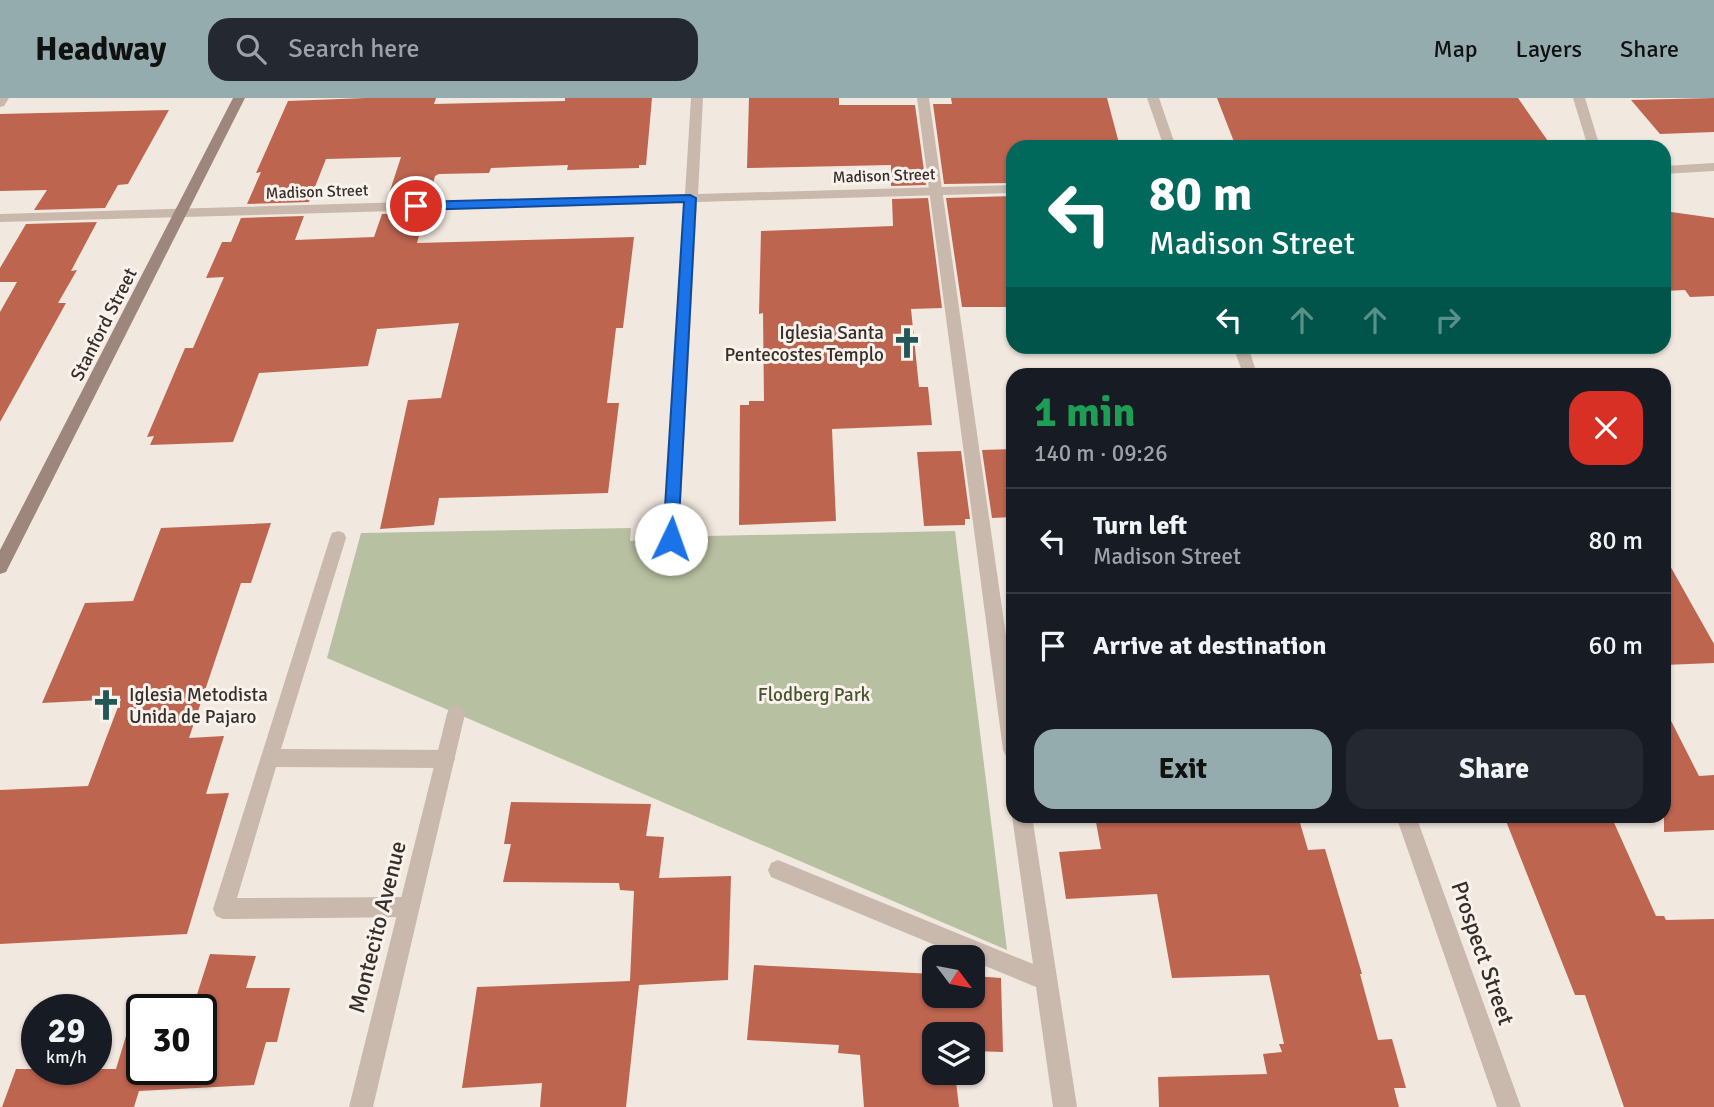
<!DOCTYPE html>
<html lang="en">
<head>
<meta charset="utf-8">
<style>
	body { margin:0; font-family:Signika,sans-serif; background:#242831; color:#f1f3f6; height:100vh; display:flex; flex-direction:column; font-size:26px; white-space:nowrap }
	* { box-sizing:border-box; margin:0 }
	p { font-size:23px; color:#9ea1a6 }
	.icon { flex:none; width:38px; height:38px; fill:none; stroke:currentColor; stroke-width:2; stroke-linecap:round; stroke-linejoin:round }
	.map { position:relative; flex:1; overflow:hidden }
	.sheet { position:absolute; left:1006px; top:270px; width:665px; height:455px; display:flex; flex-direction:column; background:#171b24; border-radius:21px; box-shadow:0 2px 5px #0004 }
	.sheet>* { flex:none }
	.guide { position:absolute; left:1006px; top:42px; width:665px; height:214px; border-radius:21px; box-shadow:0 2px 5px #0004; background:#00695c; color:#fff; overflow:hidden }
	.needle { width:46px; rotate:122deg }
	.controls { position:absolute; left:922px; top:847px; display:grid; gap:14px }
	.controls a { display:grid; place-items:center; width:63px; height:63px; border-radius:14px; background:#171b24; box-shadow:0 2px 5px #0004; font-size:35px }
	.speed { position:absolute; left:21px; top:896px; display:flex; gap:14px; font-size:35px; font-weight:700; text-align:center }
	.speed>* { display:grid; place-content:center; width:91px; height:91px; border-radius:50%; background:#171b24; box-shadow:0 2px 5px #0004; line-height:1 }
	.speed small { font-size:18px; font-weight:400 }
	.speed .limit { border:4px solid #111; border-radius:10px; background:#fff; color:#111 }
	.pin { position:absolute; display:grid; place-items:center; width:60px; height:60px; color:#fff; margin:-30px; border:4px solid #fff; border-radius:50%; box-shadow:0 2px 7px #0007 }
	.me { position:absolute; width:77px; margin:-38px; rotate:3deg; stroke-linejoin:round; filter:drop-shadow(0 0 5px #0008) }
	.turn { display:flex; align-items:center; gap:24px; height:147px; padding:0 28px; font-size:32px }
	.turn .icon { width:91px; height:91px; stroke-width:2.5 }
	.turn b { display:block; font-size:49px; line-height:60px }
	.lanes { display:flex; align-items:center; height:66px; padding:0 28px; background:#0003; justify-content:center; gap:35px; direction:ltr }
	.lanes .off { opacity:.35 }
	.round { display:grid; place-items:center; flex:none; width:74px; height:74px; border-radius:21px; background:#242831 }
	.overview { display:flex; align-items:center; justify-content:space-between; height:119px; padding:0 28px }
	h1 { font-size:42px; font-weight:700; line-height:52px; color:#1e9e55 }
	.button { display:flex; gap:14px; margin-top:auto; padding:14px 28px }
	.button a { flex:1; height:80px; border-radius:21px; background:#94acae; color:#111; font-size:28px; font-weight:700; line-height:80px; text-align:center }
	.button a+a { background:#242831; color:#f1f3f6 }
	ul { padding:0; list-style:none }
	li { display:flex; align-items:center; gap:21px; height:105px; padding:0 28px; border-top:2px solid #363941 }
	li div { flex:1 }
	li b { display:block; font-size:26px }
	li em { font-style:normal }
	header { display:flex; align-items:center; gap:42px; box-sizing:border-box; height:98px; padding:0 35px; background:#94acae; color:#111 }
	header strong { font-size:33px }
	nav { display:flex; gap:38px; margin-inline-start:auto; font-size:24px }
	.search { width:490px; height:63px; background:#242831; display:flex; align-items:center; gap:18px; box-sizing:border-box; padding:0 24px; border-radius:21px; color:#9ea1a6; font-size:26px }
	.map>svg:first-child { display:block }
	.green { fill:#b7c0a0 }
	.building { fill:#be6550 }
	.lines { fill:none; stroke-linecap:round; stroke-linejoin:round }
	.lane { fill:#c9b8ac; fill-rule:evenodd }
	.street { fill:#c9b8ac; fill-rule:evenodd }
	.secondary { fill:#9d877d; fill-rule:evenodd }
	.route { fill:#1a73e8; stroke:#114b97; stroke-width:2 }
	.labels { text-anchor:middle; stroke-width:6; stroke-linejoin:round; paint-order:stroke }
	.far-street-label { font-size:16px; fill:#372e2a; stroke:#f9f2ec }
	.street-label { font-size:19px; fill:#372e2a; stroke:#f9f2ec }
	.poi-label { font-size:19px; fill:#372e2a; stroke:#f9f2ec; text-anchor:end }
	.park-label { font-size:19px; fill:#49542f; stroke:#f9f2ec }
	.near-street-label { font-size:23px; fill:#372e2a; stroke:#f9f2ec }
</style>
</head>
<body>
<header>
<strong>Headway</strong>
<div class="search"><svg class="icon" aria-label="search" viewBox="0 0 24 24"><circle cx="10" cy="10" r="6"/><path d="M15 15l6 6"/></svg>Search here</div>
<nav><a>Map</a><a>Layers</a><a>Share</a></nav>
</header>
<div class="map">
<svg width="1714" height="1009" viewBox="0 0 1714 1009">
	<rect width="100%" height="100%" fill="#f1e8df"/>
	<!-- green -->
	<polygon class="green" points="631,430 630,443 706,438 955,433 1007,852 327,560 361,435"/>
	<!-- building -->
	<g class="building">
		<polygon points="366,0 436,0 434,6 565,3 565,0 652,0 646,67 639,67 639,70 567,72 568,67 491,70 489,75 439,76 435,78 429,101 387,102 401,59 326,61 309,104 247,106 261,74 256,75 288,3"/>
		<polygon points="749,0 839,0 839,7 915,7 926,87 891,88 891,67 747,70"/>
		<polygon points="951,0 1107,0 1120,49 1013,49 1013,85 944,86 933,6 952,6"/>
		<polygon points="1217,0 1518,0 1550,46 1236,49"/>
		<polygon points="1714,0 1714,34 1660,36 1631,2"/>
		<polygon points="169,12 128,86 118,87 105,110 34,112 47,92 0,93 0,16"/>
		<polygon points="1013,98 1013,209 962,209 946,100"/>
		<polygon points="928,100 942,210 911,211 919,289 928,289 932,327 832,331 836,423 739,427 740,307 749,307 749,303 764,303 763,215 759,216 761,133 893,128 892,101"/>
		<polygon points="1664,113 1714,120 1714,198 1690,199 1685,192 1664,193"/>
		<polygon points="425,115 417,145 634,139 623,230 616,230 607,305 619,305 608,395 439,400 434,427 380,431 408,302 441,300 459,225 377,231 368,268 259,275 233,344 150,347 154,338 147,339 185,250 193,250 224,179 206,180 222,144 231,144 241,120 304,118 295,142 374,139 382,116"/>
		<polygon points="97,124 71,173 77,172 58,205 66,205 0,324 0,214 17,184 0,184 0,170 26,126"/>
		<polygon points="1013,351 1013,419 992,420 982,352"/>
		<polygon points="961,353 970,421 965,421 965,427 924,428 917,354"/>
		<polygon points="271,425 251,485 241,485 189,640 224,638 206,696 229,695 187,836 0,846 0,692 88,688 121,601 42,605 85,505 133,503 161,430"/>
		<polygon points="1664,457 1714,546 1714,565 1664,567"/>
		<polygon points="1664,609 1699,678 1714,677 1714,732 1664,734"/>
		<polygon points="511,704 651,706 646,738 664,739 659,780 731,778 728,882 639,887 626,1009 540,1009 542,985 462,990 477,889 630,883 634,793 620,792 619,785 503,784 511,746 504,746"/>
		<polygon points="1122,718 1298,718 1308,752 1325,751 1362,876 1360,876 1378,942 1392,941 1406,990 1394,990 1399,1009 1159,1009 1158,979 1267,976 1263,956 1282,954 1279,946 1284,946 1269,877 1172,880 1157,796 1066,801 1059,754 1101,751 1095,719"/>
		<polygon points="1504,718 1611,718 1656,818 1664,818 1666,822 1714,821 1714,1009 1624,1009 1585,897 1575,897"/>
		<polygon points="210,856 256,858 246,890 290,890 277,944 266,944 254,987 139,993 134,1009 2,1009 16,971 116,971 129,928 142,927 142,971 201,971 201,912 192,912"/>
		<polygon points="754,867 934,876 934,898 973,898 973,878 1001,880 1003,954 973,953 973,936 934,936 934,975 955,975 959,1009 864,1009 860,957 838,955 839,947 747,942"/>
	</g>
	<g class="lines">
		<!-- lane -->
		<g class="lane">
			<polygon points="0,0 9,0 4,8 0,9"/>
			<polygon points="917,0 929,0 1013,587 1013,661 1006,658 1003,652"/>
			<polygon points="338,433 344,435 346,440 281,651 445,652 452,655 455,661 452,667 445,670 276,669 237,800 409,799 416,802 419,809 416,816 409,819 223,821 216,818 213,811 330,440 332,435"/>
			<polygon points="1013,715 1013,718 1032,718 1077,1009 1053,1009 1036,889 973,863 973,859 964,859 771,779 768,772 771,765 778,762 1033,866 1012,718"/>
		</g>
		<!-- street -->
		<g class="street">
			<polygon points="691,0 703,0 698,96 1013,87 1013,95 697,104 679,441 677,446 665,446 663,441 684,105 0,124 0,116 685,96"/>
			<polygon points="1147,0 1159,0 1176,49 1164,49"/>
			<polygon points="1573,0 1585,0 1600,49 1588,49"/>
			<polygon points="1714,65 1714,73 1664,76 1664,68"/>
			<polygon points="1233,248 1248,248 1257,276 1243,276"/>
			<polygon points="456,607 463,610 465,616 373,1009 349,1009 447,616 449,610"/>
			<polygon points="1396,718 1416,718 1521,1009 1497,1009"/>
		</g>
		<!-- secondary -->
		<polygon class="secondary" points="233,0 245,0 6,474 0,476 0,452"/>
	</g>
	<!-- route -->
	<polygon class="route" points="690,97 696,100 678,441 671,447 663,441 684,104 416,112 410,108 416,104"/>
	<!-- icons -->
	<defs>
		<symbol id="church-bare" viewBox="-9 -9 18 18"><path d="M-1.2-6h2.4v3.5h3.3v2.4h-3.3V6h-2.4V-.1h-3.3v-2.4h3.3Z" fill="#225657" stroke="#f9f2ec" stroke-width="2.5" paint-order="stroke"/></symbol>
	</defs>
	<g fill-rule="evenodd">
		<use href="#church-bare" x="885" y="223" width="44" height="44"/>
		<use href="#church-bare" x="84" y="585" width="44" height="44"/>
	</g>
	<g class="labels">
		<!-- far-street labels -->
		<g class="far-street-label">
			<text transform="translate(884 77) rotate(-2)" y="6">Madison Street</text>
			<text transform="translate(317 93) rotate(-2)" y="6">Madison Street</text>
		</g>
		<!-- street labels -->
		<g class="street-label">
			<text transform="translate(103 226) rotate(-63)" y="7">Stanford Street</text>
		</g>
		<!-- poi labels -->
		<g class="poi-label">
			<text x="884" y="241">Iglesia Santa<tspan x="884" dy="22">Pentecostes Templo</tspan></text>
			<text x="129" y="603" text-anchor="start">Iglesia Metodista<tspan x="129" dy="22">Unida de Pajaro</tspan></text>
		</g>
		<!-- park labels -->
		<g class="park-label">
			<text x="814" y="603">Flodberg Park</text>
		</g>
		<!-- near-street labels -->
		<g class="near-street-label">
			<text transform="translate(377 829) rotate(-76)" y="8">Montecito Avenue</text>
			<text transform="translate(1483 855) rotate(71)" y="8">Prospect Street</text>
		</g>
	</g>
</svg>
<div class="controls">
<a><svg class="needle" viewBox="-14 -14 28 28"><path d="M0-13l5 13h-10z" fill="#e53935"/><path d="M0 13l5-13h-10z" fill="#9ea1a6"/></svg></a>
<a><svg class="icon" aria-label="layers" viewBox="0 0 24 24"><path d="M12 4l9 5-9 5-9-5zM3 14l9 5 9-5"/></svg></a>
</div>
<div class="speed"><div>29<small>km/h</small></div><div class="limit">30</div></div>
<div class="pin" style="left:416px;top:108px;background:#d93025"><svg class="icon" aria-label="arrive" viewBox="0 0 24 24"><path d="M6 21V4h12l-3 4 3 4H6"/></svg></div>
<svg class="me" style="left:671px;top:441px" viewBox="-20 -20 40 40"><circle r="19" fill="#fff"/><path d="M0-13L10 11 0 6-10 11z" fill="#1a73e8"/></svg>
<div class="guide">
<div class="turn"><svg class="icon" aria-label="left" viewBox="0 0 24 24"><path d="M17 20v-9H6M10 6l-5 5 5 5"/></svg><div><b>80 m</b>Madison Street</div></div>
<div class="lanes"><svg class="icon" aria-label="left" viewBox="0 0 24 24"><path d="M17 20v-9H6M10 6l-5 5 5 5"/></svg><svg class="icon off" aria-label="ahead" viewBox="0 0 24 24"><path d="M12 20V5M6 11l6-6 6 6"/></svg><svg class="icon off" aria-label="ahead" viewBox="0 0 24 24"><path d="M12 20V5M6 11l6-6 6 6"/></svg><svg class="icon off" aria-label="right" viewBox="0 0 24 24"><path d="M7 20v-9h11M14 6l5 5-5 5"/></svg></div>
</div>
<section class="sheet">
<div class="overview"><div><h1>1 min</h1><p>140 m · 09:26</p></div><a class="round" style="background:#d93025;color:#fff"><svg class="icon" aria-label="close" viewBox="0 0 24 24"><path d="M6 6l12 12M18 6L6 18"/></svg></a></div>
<ul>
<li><svg class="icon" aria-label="left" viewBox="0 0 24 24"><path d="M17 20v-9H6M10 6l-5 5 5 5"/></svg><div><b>Turn left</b><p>Madison Street</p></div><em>80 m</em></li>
<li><svg class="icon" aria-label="arrive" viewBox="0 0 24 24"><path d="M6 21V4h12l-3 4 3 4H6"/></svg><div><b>Arrive at destination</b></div><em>60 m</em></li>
</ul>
<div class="button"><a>Exit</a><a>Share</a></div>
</section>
</div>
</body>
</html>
